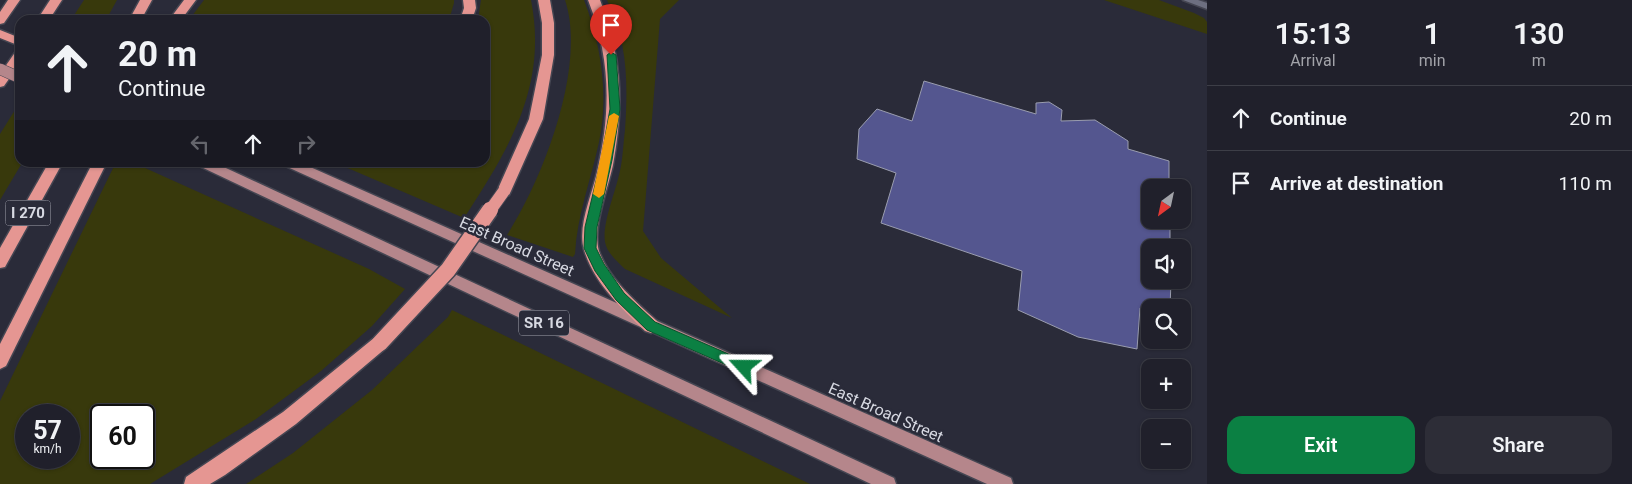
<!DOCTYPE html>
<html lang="en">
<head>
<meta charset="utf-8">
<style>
	body { margin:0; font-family:Roboto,sans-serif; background:#2d2d37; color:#f1f3f6; height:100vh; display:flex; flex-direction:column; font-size:19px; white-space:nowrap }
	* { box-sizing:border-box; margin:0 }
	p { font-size:16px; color:#a2a3a9 }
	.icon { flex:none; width:28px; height:28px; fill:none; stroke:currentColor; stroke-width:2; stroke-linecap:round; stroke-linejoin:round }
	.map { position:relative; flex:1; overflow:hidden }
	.panel { display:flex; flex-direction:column; background:#20202b; width:425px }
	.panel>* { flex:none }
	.top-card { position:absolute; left:15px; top:15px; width:475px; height:152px; border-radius:15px; box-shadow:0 1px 4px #0004,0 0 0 1px #3d3e47; background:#20202b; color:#f1f3f6; overflow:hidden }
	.needle { width:32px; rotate:213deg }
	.buttons { position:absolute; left:1141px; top:179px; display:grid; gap:10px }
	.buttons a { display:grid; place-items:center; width:50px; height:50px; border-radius:10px; background:#20202b; box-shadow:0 1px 4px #0004,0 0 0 1px #3d3e47; font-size:25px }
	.speed { position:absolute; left:15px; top:404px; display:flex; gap:10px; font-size:25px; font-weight:700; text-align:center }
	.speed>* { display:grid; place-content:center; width:65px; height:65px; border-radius:50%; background:#20202b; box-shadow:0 1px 4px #0004,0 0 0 1px #3d3e47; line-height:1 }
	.speed small { font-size:12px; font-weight:400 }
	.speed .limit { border:2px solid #111; border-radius:8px; background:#fff; color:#111 }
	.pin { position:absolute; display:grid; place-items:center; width:42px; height:42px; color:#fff; margin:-51px -21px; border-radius:50% 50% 50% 0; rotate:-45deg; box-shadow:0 0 5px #0007 }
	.pin .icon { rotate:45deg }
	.me { position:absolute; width:55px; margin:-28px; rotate:294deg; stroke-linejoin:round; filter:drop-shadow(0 0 4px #0008) }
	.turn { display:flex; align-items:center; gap:18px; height:105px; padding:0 20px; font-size:22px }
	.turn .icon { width:65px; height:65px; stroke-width:2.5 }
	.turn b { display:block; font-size:35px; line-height:42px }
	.lanes { display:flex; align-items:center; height:48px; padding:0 20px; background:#0003; justify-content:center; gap:25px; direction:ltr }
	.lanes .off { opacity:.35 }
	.eta { display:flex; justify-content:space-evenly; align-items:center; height:85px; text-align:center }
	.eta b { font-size:30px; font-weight:600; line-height:35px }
	.button { display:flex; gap:10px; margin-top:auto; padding:10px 20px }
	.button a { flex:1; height:58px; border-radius:15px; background:#0b8043; color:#fff; font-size:20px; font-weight:600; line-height:58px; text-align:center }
	.button a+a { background:#2d2d37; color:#f1f3f6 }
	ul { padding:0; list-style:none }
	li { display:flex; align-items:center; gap:15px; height:65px; padding:0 20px; border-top:1px solid #3d3e47 }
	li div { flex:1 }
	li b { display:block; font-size:19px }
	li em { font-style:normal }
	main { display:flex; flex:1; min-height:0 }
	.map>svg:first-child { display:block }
	.green { fill:#38390c; fill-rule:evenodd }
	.building { fill:#54568f; stroke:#9a9daf }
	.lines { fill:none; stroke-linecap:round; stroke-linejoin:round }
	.minor-casing { stroke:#454652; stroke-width:3 }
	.major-casing { stroke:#454652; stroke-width:3 }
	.highway-casing { stroke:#454652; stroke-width:3 }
	.minor { fill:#6d6f80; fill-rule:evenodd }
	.major { fill:#b5868b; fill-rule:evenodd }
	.highway { fill:#e59692; fill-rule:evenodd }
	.major-bridge-casing { stroke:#454652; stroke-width:12; stroke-linecap:butt }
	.highway-bridge-far1-casing { stroke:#454652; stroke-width:14; stroke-linecap:butt }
	.highway-bridge-casing { stroke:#454652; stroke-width:19; stroke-linecap:butt }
	.major-bridge { stroke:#b5868b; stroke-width:11 }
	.highway-bridge-far1 { stroke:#e59692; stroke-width:12 }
	.highway-bridge { stroke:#e59692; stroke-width:16 }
	.route { fill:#0b8043; stroke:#07532c }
	.slow { fill:#f59e0b }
	.labels { text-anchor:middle; stroke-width:5; stroke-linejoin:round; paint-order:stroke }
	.shield { fill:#2a2b39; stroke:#a3a5af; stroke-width:1 }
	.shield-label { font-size:15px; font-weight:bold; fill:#d7d9e2 }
	.street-label { font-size:16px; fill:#d7d9e2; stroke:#2a2b39 }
</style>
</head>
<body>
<main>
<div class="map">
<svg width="1207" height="484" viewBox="0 0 1207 484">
	<rect width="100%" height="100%" fill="#2a2b39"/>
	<!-- green -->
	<g class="green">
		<polygon points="84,0 117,0 106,20 71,20"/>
		<polygon points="204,0 454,0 454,3 449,20 189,20"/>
		<path d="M481 0H531C548 86 509 149 464 218L336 163 485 162V20H478Z"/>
		<path d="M565 0H584C601 44 609 95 599 142 591 180 577 215 575 254L573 257 507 235C543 179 587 66 565 0Z"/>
		<path d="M607 0H679L660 19 643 231 661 258 732 318 625 269C617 261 607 253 605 242 602 224 615 193 619 175 623 160 623 145 625 130 628 84 628 42 607 0Z"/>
		<polygon points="1104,0 1159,0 1194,13 1204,18 1207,22 1207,34"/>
		<polygon points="20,102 20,162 22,163 0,200 0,134"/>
		<path d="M116 162 134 163 369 269 405 289 372 326 321 371 256 419 150 484H0V401ZM26 415H69V458H26ZM101 415H144V458H101Z"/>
		<polygon points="452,310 810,484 246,484 293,453 372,390 448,317"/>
	</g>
	<!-- building -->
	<polygon class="building" points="924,81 1036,114 1036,103 1049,102 1062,110 1061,121 1095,120 1128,141 1128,149 1169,161 1169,188 1150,188 1150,220 1170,220 1170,248 1150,248 1150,280 1175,280 1171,281 1170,308 1150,308 1150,311 1140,308 1137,349 1078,337 1018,310 1022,271 881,223 896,173 857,159 859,129 877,109 912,121"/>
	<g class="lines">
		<defs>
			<polygon id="minor" points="1183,0 1198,0 1207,3 1207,9"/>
			<g id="major">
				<polygon points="196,162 213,162 894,478 896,484 871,484 197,165"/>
				<polygon points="282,162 299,162 1011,478 1013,484 987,484 283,165"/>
			</g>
			<g id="highway">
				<polygon points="8,0 20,0 4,23 0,24 0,12"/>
				<polygon points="50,0 62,0 49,20 37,20"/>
				<polygon points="140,0 152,0 141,20 129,20"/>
				<polygon points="184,0 196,0 181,20 169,20"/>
				<polygon points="463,0 475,0 476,8 472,20 460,20 464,8"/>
				<polygon points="538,0 550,0 554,23 554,55 543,119 511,191 509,195 504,197 499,195 497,191 529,119 542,55 542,23"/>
				<path d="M588 0H600C622 56 624 106 613 165 608 189 592 227 599 251 609 279 635 301 657 321L659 326 657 331 651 333 645 331C621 308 594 283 584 250 577 226 592 195 597 172 611 111 611 59 588 0Z"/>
				<polygon points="0,30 20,38 20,46 0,38"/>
				<polygon points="20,50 20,63 4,86 0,87 0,74 16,51"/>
				<polygon points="49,162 63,162 5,267 0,268 0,248"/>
				<polygon points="93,162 107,162 6,366 0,369 0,344"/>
				<polygon points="380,335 386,338 388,343 386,348 296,424 225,475 210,484 184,484 186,477 283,412 374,338"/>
			</g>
		</defs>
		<!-- minor casing -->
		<use href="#minor" class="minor-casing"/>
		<!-- major casing -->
		<use href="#major" class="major-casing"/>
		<!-- highway casing -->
		<use href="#highway" class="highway-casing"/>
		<!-- minor -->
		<use href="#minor" class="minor"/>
		<!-- major -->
		<use href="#major" class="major"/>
		<!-- highway -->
		<use href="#highway" class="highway"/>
		<defs>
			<polyline id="major-bridge" points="0,69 20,78"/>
			<polyline id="highway-bridge-far1" points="489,212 504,191"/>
			<polyline id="highway-bridge" points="380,343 448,270 490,210"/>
		</defs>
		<!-- major-bridge casing -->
		<use href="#major-bridge" class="major-bridge-casing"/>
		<!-- highway-bridge-far1 casing -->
		<use href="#highway-bridge-far1" class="highway-bridge-far1-casing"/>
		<!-- highway-bridge casing -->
		<use href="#highway-bridge" class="highway-bridge-casing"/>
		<!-- major-bridge -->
		<use href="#major-bridge" class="major-bridge"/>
		<!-- highway-bridge-far1 -->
		<use href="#highway-bridge-far1" class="highway-bridge-far1"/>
		<!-- highway-bridge -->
		<use href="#highway-bridge" class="highway-bridge"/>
	</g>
	<!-- route -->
	<polygon class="route" points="611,52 616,55 620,109 612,160 597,227 596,248 604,264 624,293 655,322 749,363 751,367 749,371 744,373 740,371 647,330 616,300 595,271 584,248 585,227 601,160 610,109 607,55"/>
	<!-- slow -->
	<polygon class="slow" points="614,113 619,116 604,194 599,198 593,194 609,116"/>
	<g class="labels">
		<!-- shield labels -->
		<g class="shield">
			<rect x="5.5" y="200.5" width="45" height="25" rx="4"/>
			<rect x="519" y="310.5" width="50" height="25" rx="4"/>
		</g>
		<g class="shield-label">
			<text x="28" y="218">I 270</text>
			<text x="544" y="328">SR 16</text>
		</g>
		<!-- street labels -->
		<g class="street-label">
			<text transform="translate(517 246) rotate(24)" y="6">East Broad Street</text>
			<text transform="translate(886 412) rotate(24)" y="6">East Broad Street</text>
		</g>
	</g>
</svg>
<div class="buttons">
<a><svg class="needle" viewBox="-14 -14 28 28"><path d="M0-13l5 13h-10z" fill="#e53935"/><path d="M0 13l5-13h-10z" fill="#a2a3a9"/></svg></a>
<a><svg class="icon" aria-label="sound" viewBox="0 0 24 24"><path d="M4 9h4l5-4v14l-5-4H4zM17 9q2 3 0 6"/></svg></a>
<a><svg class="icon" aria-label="search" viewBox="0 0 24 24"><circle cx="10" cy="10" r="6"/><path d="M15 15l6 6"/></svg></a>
<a>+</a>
<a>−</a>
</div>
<div class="speed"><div>57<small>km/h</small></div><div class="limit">60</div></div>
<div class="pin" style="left:611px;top:55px;background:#d93025"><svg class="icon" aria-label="arrive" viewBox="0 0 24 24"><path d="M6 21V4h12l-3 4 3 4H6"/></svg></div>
<svg class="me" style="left:744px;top:367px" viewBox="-20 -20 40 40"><path d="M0-17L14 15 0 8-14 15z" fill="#0b8043" stroke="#fff" stroke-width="4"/></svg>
<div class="top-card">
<div class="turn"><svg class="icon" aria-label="ahead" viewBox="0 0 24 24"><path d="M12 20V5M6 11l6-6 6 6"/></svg><div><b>20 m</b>Continue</div></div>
<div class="lanes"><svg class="icon off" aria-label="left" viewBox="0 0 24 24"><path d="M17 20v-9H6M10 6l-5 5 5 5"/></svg><svg class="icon" aria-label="ahead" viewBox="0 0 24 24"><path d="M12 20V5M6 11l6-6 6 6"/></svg><svg class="icon off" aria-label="right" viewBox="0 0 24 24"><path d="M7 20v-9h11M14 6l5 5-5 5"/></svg></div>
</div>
</div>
<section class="panel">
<div class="eta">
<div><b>15:13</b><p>Arrival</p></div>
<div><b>1</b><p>min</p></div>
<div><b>130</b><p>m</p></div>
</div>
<ul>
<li><svg class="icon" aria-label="ahead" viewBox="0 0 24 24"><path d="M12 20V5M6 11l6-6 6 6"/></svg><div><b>Continue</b></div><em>20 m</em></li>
<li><svg class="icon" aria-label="arrive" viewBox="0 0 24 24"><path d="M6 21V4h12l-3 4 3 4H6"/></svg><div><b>Arrive at destination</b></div><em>110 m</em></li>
</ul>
<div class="button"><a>Exit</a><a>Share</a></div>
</section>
</main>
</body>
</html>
